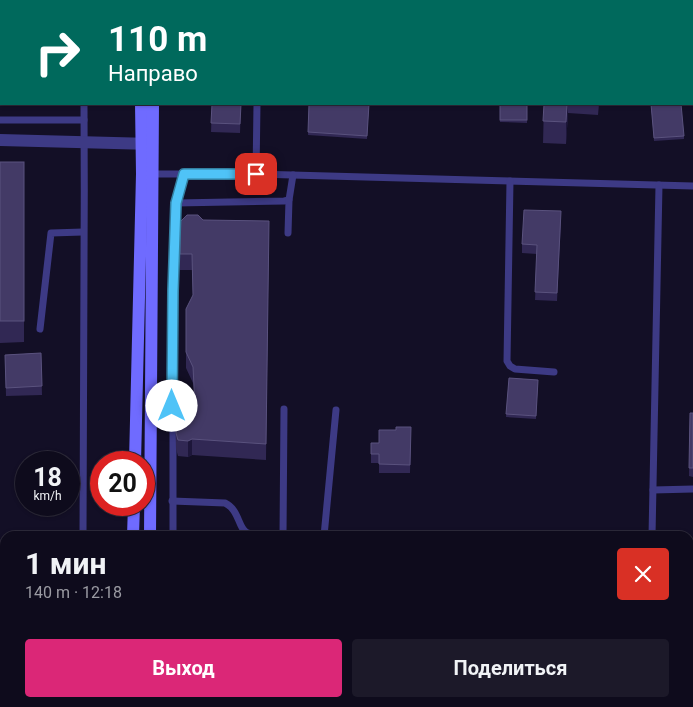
<!DOCTYPE html>
<html lang="ru">
<head>
<meta charset="utf-8">
<style>
	body { margin:0; font-family:Roboto,sans-serif; background:#1c1929; color:#f1f3f6; height:100vh; display:flex; flex-direction:column; font-size:19px; white-space:nowrap }
	* { box-sizing:border-box; margin:0 }
	p { font-size:16px; color:#9b9ba3 }
	.icon { flex:none; width:28px; height:28px; fill:none; stroke:currentColor; stroke-width:2; stroke-linecap:round; stroke-linejoin:round }
	.map { position:relative; flex:1; overflow:hidden }
	.sheet { position:absolute; left:0px; top:531px; width:694px; height:176px; display:flex; flex-direction:column; background:#0e0b1c; border-radius:15px 15px 0 0; box-shadow:0 1px 4px #0004,0 0 0 1px #2e2b3b }
	.sheet>* { flex:none }
	.top-card { position:absolute; left:0px; top:0px; width:694px; height:105px; box-shadow:0 1px 4px #0004,0 0 0 1px #2e2b3b; background:#00695c; color:#fff; overflow:hidden }
	.speed { position:absolute; left:15px; top:451px; display:flex; gap:10px; font-size:25px; font-weight:700; text-align:center }
	.speed>* { display:grid; place-content:center; width:65px; height:65px; border-radius:50%; background:#0e0b1c; box-shadow:0 1px 4px #0004,0 0 0 1px #2e2b3b; line-height:1 }
	.speed small { font-size:12px; font-weight:400 }
	.speed .limit { border:8px solid #d22; background:#fff; color:#111 }
	.pin { position:absolute; display:grid; place-items:center; width:42px; height:42px; color:#fff; margin:-21px; border-radius:10px; box-shadow:0 2px 8px #0006 }
	.me { position:absolute; width:55px; margin:-28px; rotate:0deg; stroke-linejoin:round; filter:drop-shadow(0 0 4px #0008) }
	.turn { display:flex; align-items:center; gap:18px; height:105px; padding:0 25px; font-size:22px }
	.turn .icon { width:65px; height:65px; stroke-width:2.5 }
	.turn b { display:block; font-size:35px; line-height:42px }
	.round { display:grid; place-items:center; flex:none; width:52px; height:52px; border-radius:5px; background:#1c1929 }
	.summary { display:flex; align-items:center; justify-content:space-between; height:85px; padding:0 25px }
	h1 { font-size:30px; font-weight:700; line-height:38px }
	.action { display:flex; gap:10px; margin-top:auto; padding:10px 25px }
	.action a { flex:1; height:58px; border-radius:5px; background:#db2777; color:#fff; font-size:20px; font-weight:700; line-height:58px; text-align:center }
	.action a+a { background:#1c1929; color:#f1f3f6 }
	.map>svg:first-child { display:block }
	.lines { fill:none; stroke-linecap:round; stroke-linejoin:round }
	.service { stroke:#3d3a85; stroke-width:7 }
	.minor { stroke:#3d3a85; stroke-width:12 }
	.secondary { stroke:#6f6bff; stroke-width:12 }
	.wall { fill:#312854 }
	.shaded-wall { fill:#1d163a }
	.building { fill:#433a66; stroke:#5a527e }
	.route-casing { stroke:#337fa1; stroke-width:12 }
	.route { stroke:#4fc3f7; stroke-width:9 }
</style>
</head>
<body>
<div class="map">
<svg width="693" height="707" viewBox="0 0 693 707">
	<rect width="100%" height="100%" fill="#130f26"/>
	<g class="lines">
		<!-- service -->
		<g class="service">
			<polyline points="83,0 83,1"/>
			<polyline points="317,0 325,1"/>
			<polyline points="372,1 372,0"/>
			<polyline points="0,120 84,120"/>
			<polyline points="151,174 256,174 693,186"/>
			<polyline points="256,174 257,104"/>
			<polyline points="510,181 507,361 510,366 515,369 554,372"/>
			<polyline points="176,203 284,201 289,200 293,175"/>
			<polyline points="288,233 289,200"/>
			<polyline points="40,329 51,233 83,232"/>
			<polyline points="653,490 693,489"/>
			<path d="M172 501 225 503C240 510 238 530 248 533 257 536 268 535 276 536"/>
			<path d="M83 536C83 392 85 248 84 104"/>
			<polyline points="173,536 173,291 176,203 184,174"/>
			<polyline points="283,536 284,409"/>
			<polyline points="324,536 336,410"/>
			<polyline points="652,536 659,185"/>
			<polyline points="689,566 691,564 693,564"/>
			<polyline points="158,702 165,707"/>
			<polyline points="509,702 509,707"/>
			<polyline points="556,702 556,707"/>
			<polyline points="426,703 484,702"/>
			<polyline points="83,707 83,702"/>
		</g>
		<!-- minor -->
		<polyline class="minor" points="0,140 152,144"/>
		<!-- secondary -->
		<g class="secondary">
			<polyline points="141,1 141,0"/>
			<polyline points="154,1 154,0"/>
			<polyline points="135,462 142,174 141,104"/>
			<polyline points="133,536 134,505"/>
			<polyline points="150,536 153,104"/>
			<polyline points="129,707 129,702"/>
			<polyline points="148,707 148,702"/>
		</g>
	</g>
	<!-- wall -->
	<g class="wall">
		<polygon points="0,0 1,1 1,101 0,101"/>
		<polygon points="212,104 241,104 240,133 211,132"/>
		<polygon points="309,104 369,104 367,139 308,135"/>
		<polygon points="500,104 527,104 527,123 500,122"/>
		<polygon points="544,104 599,104 598,115 568,113 566,144 543,143"/>
		<polygon points="651,104 684,136 684,139 654,141"/>
		<polygon points="0,162 24,162 24,342 0,343"/>
		<polygon points="203,220 269,221 266,460 192,455 188,457 178,456 176,449 175,412 195,405 193,383 186,368 186,309 193,296 192,270 180,270 180,222"/>
		<polygon points="561,220 557,301 535,300 537,254 522,253 522,244"/>
		<polygon points="41,353 42,395 6,396 5,355"/>
		<polygon points="509,378 538,380 536,419 506,417"/>
		<polygon points="690,413 693,413 693,477 689,476"/>
		<polygon points="411,427 410,473 379,473 379,463 371,463 371,443 379,443"/>
		<polygon points="0,656 5,656 5,681 0,680"/>
	</g>
	<!-- shaded-wall -->
	<g class="shaded-wall">
		<polygon points="567,104 568,113 566,144 566,122"/>
		<polygon points="192,439 192,455 188,457 188,441"/>
	</g>
	<!-- building -->
	<g class="building">
		<polygon points="0,0 46,0 46,1 1,1 1,90 0,90"/>
		<polygon points="212,104 241,104 240,124 211,123"/>
		<polygon points="309,104 369,104 367,136 308,132"/>
		<rect x="500" y="104" width="27" height="16"/>
		<polygon points="544,104 567,104 566,122 543,121"/>
		<polygon points="651,104 681,104 684,136 654,138"/>
		<rect x="0" y="162" width="24" height="159"/>
		<polygon points="524,210 561,211 557,293 535,292 537,245 522,244"/>
		<polygon points="187,215 198,215 203,220 269,221 266,444 192,439 188,441 178,440 176,433 175,412 179,408 195,405 193,367 186,352 186,309 193,295 192,254 180,254 180,222"/>
		<polygon points="41,353 42,386 6,388 5,355"/>
		<polygon points="509,378 538,380 536,416 506,414"/>
		<polygon points="690,413 693,413 693,468 689,468"/>
		<polygon points="396,427 411,427 410,465 379,464 379,454 371,454 371,443 379,443 379,430 396,430"/>
		<rect x="0" y="656" width="5" height="22"/>
	</g>
	<g class="lines">
		<defs>
			<polyline id="route" points="172,406 173,291 176,203 184,174 256,174"/>
		</defs>
		<!-- route casing -->
		<use href="#route" class="route-casing"/>
		<!-- route -->
		<use href="#route" class="route"/>
	</g>
</svg>
<div class="speed"><div>18<small>km/h</small></div><div class="limit">20</div></div>
<div class="pin" style="left:256px;top:174px;background:#d93025"><svg class="icon" aria-label="arrive" viewBox="0 0 24 24"><path d="M6 21V4h12l-3 4 3 4H6"/></svg></div>
<svg class="me" style="left:172px;top:406px" viewBox="-20 -20 40 40"><circle r="19" fill="#fff"/><path d="M0-13L10 11 0 6-10 11z" fill="#4fc3f7"/></svg>
<div class="top-card">
<div class="turn"><svg class="icon" aria-label="right" viewBox="0 0 24 24"><path d="M7 20v-9h11M14 6l5 5-5 5"/></svg><div><b>110 m</b>Направо</div></div>
</div>
<section class="sheet">
<div class="summary"><div><h1>1 мин</h1><p>140 m · 12:18</p></div><a class="round" style="background:#d93025;color:#fff"><svg class="icon" aria-label="close" viewBox="0 0 24 24"><path d="M6 6l12 12M18 6L6 18"/></svg></a></div>
<div class="action"><a>Выход</a><a>Поделиться</a></div>
</section>
</div>
</body>
</html>
